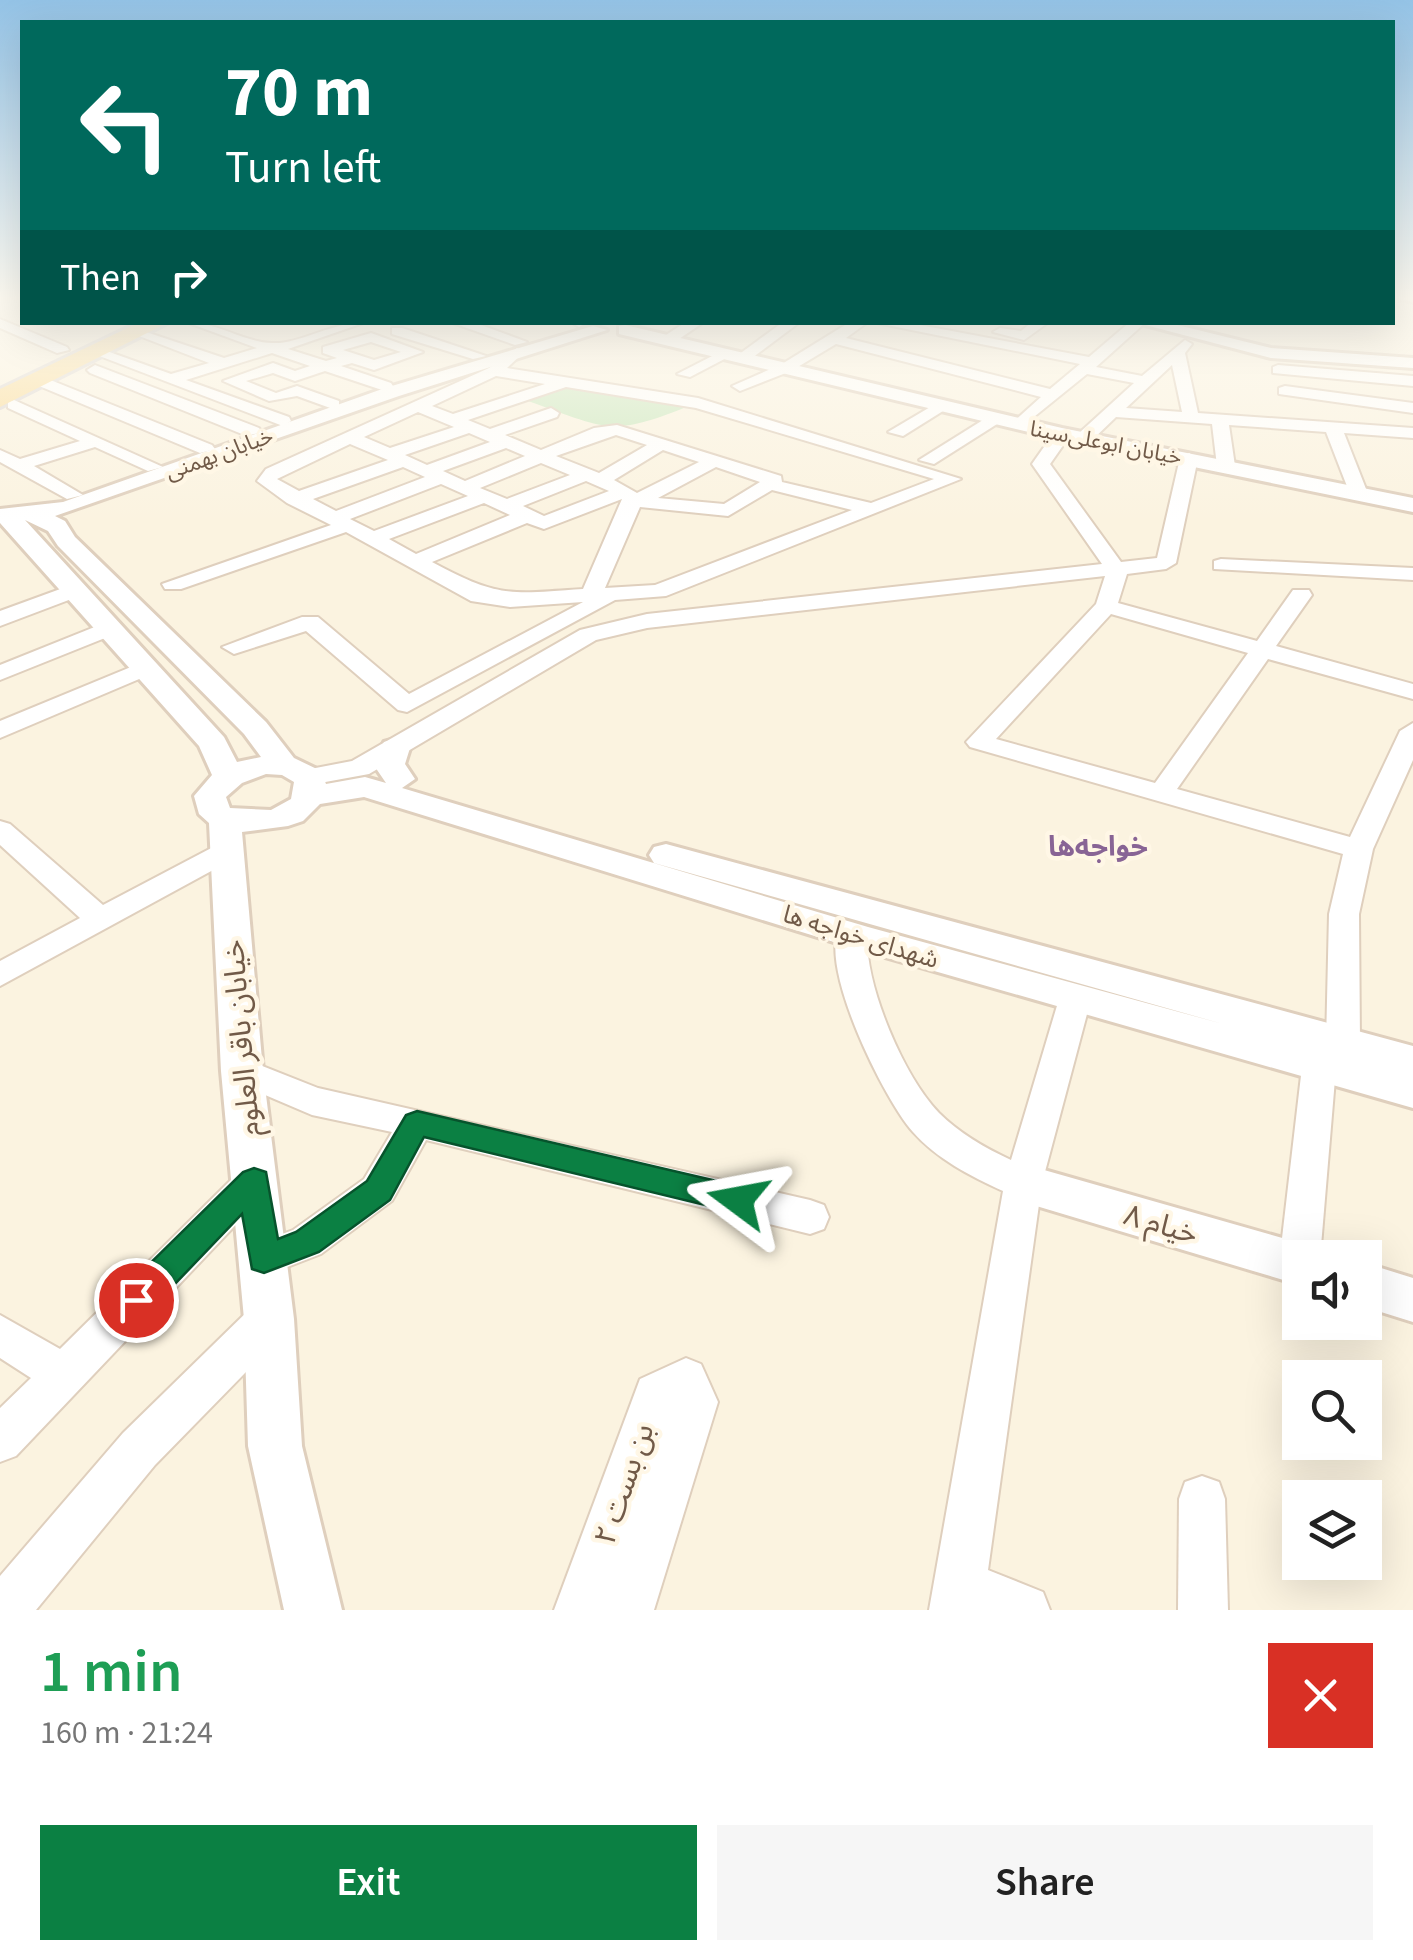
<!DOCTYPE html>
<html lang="en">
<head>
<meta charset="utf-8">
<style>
	body { margin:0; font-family:"Source Sans 3","Noto Sans Arabic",sans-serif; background:#f6f6f6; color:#222; height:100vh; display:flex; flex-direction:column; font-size:38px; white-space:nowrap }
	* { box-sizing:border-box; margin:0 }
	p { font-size:32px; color:#767676 }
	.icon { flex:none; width:55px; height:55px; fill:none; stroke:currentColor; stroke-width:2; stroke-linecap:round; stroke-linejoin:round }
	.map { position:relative; height:1610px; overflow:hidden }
	.sheet { display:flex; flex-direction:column; background:#fff; flex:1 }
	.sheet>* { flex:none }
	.top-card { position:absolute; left:20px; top:20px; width:1375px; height:305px; border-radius:0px; box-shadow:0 10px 40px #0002; background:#00695c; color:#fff; overflow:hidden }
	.buttons { position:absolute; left:1282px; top:1240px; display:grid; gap:20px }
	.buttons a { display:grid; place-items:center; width:100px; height:100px; border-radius:0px; background:#fff; box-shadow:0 10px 40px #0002; font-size:50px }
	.pin { position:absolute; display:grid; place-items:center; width:85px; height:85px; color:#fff; margin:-42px; border:5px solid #fff; border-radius:50%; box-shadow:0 2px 10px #0007 }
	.me { position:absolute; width:110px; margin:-55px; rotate:283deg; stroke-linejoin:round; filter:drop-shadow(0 0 8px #0008) }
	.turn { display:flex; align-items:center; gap:35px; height:210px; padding:0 40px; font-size:45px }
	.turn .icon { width:130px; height:130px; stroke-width:2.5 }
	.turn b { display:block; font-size:70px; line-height:85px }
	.then { display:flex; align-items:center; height:95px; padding:0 40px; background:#0003; gap:20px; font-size:38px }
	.round { display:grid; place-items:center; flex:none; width:105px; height:105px; border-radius:0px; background:#f6f6f6 }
	.summary { display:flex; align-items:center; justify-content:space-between; height:170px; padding:0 40px }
	h1 { font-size:60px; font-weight:600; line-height:75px; color:#1e9e55 }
	.action { display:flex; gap:20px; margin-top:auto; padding:20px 40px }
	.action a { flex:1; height:115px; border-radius:0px; background:#0b8043; color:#fff; font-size:40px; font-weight:600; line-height:115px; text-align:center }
	.action a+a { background:#f6f6f6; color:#222 }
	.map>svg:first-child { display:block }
	.green { fill:#cde8c0 }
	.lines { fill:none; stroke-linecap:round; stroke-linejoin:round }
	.minor-casing { stroke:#dfcfbd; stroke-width:4 }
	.tertiary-casing { stroke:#dfcfbd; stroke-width:6 }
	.primary-casing { stroke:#ddd7d3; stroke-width:6 }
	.minor { fill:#fff; fill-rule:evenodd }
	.tertiary { fill:#fff; fill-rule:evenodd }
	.primary { fill:#fadc99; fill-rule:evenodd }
	.route { fill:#0b8043; stroke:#07532c; stroke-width:2.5 }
	.labels { text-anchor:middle; stroke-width:9; stroke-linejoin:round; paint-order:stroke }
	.far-street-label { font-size:22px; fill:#715a48; stroke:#fff7e6 }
	.street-label { font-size:25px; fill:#715a48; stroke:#fff7e6 }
	.neighbourhood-label { font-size:28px; font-weight:bold; fill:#886495; stroke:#fff7e6 }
	.near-street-label { font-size:30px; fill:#715a48; stroke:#fff7e6 }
</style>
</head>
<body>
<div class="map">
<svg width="1413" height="1610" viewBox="0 0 1413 1610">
	<rect width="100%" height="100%" fill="#fbf3e0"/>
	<!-- green -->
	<path class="green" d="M571 384 691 405C611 438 607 429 528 401Z"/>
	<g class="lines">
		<defs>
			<g id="minor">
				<polygon points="0,319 67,347 69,350 57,353 0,328"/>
				<path d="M186 322C217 322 243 342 272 343 297 345 333 322 366 322L288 349 326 361 337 358 323 353V347L371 333 423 352 374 370 352 363 341 366 391 383 393 386 385 391 325 371 295 381 273 373 246 381 276 393 297 386 339 401V407L333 409 297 396 269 401 223 381 273 363 295 371 310 366 272 353 186 380 289 417 291 421 283 426 89 352 101 349 171 374 209 363 134 334V328L224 358 257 348ZM371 342 401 352 374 360 343 350Z"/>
				<polygon points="450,322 473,322 527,342 515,345"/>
				<polygon points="571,322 586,322 586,323 579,327"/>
				<polygon points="686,322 704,322 673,343 663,343 663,337"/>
				<polygon points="783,322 800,322 748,361 738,361 738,355"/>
				<path d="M850 322H868L846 338 1050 389 1080 364 872 322H904L1089 357 1130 322H1146L1096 367 1142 376 1185 340 1192 344 1185 353 1198 413 1413 428V438L1344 433 1368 494 1359 500 1350 494 1326 432 1229 425 1235 466 1226 471 1217 466 1212 424 1116 417 1090 442H1078V434L1134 383 1087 374 1019 429 1011 424 1041 397 836 344 791 371 740 391 732 386 782 364ZM1172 365 1182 412 1126 408Z"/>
				<polygon points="1032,322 1049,322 1024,340 993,332 1000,328 1021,331"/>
				<polygon points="392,328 402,328 486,356 473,359 392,334"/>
				<path d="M517 348 524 352 507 368 698 398 961 479 666 596 615 600 407 712 398 710 306 631 234 654 222 647 302 617H318L409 694 583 602 510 607 471 601 346 532 181 589H165L162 584 331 525 287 503 257 481 266 469 489 368ZM496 376 545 384 453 414 432 406ZM566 387 696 408 934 479 871 503 782 482 781 476 617 425 594 428 541 450 505 435 557 417 559 413 551 408 490 429 468 420ZM418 412 454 427 390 448 364 437ZM469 433 490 442 427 465 405 455ZM616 435 647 445 599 473 556 456ZM350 444 388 460 299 491 277 479ZM506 448 525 456 465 481 443 471ZM663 450 699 462 637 493 614 480ZM541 463 570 475 507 499 480 488ZM403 467 425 477 336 511 313 499ZM716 467 760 482 724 504 658 498ZM586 481 609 491 544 516 523 506ZM441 484 468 496 374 531 350 519ZM772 490 852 510 655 585 605 588 640 507 728 516ZM622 499 583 589C509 594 499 598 432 562L527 523 544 529ZM484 503 510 515 416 554 389 539Z"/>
				<polygon points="722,351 734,354 690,377 677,374"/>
				<polygon points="95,365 259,428 262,432 247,436 90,373 87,370"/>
				<polygon points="1278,365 1413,376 1413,386 1273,373 1273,367"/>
				<polygon points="38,375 212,445 215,449 200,453 32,383 30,380"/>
				<polygon points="1285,386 1413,403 1413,413 1279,394 1279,388"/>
				<polygon points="14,400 163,467 148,471 95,447 34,466 83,495 67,499 0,462 0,450 20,459 80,441 8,408 8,402"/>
				<polygon points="937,403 951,406 903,436 888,432"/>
				<polygon points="991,415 1005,419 934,464 919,460"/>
				<path d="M1062 429 1071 434 1050 464 1121 562 1157 558 1180 458 1189 453 1198 458 1176 563 1166 569 1127 574 1118 603 1257 641 1293 590H1309L1312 595 1276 646 1413 684V699L1268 659 1177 789 1350 837 1400 731 1413 723V760L1373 849 1359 914 1360 1044 1355 1053 1343 1057 1331 1053 1326 1044 1329 914 1343 854 970 747 966 742 1096 604 1105 576 647 628 596 640 369 774 309 785 296 777 300 771 352 761 580 630 647 614 1102 564 1032 464 1056 430ZM1111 614 1248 653 1155 783 996 739Z"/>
				<polygon points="1221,559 1413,568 1413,580 1214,569 1214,561"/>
				<polygon points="74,584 82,585 82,595 0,626 0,611"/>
				<polygon points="107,622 118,629 115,634 0,680 0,665"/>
				<polygon points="143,662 155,669 151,674 0,738 0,721"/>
				<polygon points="0,821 10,824 103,905 217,845 227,842 241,851 237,857 0,986 0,961 80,918 0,845"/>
				<path d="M851 923 862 927 867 934C865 986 903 1075 939 1113 959 1133 985 1148 1011 1160L1059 999 1063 991 1075 987 1087 991 1091 999 1042 1183 988 1570 1043 1592 1050 1610H929L1003 1191C970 1176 937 1159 913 1132 885 1101 817 965 840 927Z"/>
				<polygon points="1319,1054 1331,1058 1336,1067 1320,1258 1300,1258 1299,1282 1285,1277 1279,1264 1302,1067 1307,1058"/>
				<polygon points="242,1058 318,1088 810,1200 824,1205 829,1217 824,1229 810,1234 426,1140 392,1201 321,1254 264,1276 250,1270 244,1258 250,1246 293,1230 364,1179 392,1132 312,1115 230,1080 225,1071 230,1062"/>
				<polygon points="254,1165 267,1170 273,1181 267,1192 16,1456 0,1462 0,1408 31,1378 0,1358 0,1315 60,1349 241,1170"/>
				<polygon points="269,1300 284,1305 290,1319 284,1333 155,1465 36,1610 0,1610 0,1576 123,1433 254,1305"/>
				<polygon points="686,1358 701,1364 718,1402 654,1610 604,1610 609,1594 604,1610 554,1610 640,1379"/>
				<polygon points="1202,1476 1219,1482 1225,1499 1228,1610 1178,1610 1179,1499 1185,1482"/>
			</g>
			<g id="tertiary">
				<polygon points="1399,296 1413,296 1413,302 1401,299"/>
				<polygon points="1134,322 1165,322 1271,348 1413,358 1413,368 1271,358"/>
				<polygon points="625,325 1062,428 1413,498 1413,512 1062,440 619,334 619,326"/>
				<path d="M593 326 607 330 399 396 55 516 65 521 75 537 266 722 294 758 321 771 326 784 365 777 386 783 373 764 384 742 395 739 406 742 410 748 405 764 415 779 402 788 868 927 1223 1024 654 863 649 855 654 847 666 844 1413 1046V1108L847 946 364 797 320 804 303 821 288 826 242 832 263 1071 294 1319 302 1446 342 1610H284L248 1446 244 1319 221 1071 209 823 199 814 194 796 212 775 199 746 0 523V509L63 502 385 388ZM25 520 48 531 58 546 244 734 261 757 237 762 224 737ZM266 774 282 775 294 782 291 799 271 810 230 808 226 797 242 783Z"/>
				<polygon points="1023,1164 1300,1243 1317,1249 1321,1258 1300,1258 1300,1285 1023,1202 1007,1196 1001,1183 1007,1170"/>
				<polygon points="1365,1263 1413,1278 1413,1322 1365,1307"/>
			</g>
			<polygon id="primary" points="140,322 169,322 0,407 0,389"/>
		</defs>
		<!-- minor casing -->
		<use href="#minor" class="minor-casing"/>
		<!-- tertiary casing -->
		<use href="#tertiary" class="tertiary-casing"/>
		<!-- primary casing -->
		<use href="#primary" class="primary-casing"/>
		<!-- minor -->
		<use href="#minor" class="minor"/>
		<!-- tertiary -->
		<use href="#tertiary" class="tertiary"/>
		<!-- primary -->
		<use href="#primary" class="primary"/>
	</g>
	<!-- sky -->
	<linearGradient id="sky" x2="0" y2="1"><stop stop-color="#94c3e6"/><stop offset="0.57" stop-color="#fdfaf1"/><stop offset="1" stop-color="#fdfaf1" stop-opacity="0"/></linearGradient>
	<rect width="1413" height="522" fill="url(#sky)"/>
	<!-- route -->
	<polygon class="route" points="417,1111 738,1186 750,1190 754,1200 750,1209 738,1213 424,1137 390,1200 319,1252 264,1273 252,1269 242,1214 149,1311 136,1315 124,1311 119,1300 124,1289 243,1172 254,1168 266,1172 278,1239 296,1232 367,1181 406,1115"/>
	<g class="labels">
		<!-- far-street labels -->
		<g class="far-street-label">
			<text transform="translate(1106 442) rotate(11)" y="8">خیابان ابوعلی‌سینا</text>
			<text transform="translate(219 453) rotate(-20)" y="8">خیابان بهمنی</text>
		</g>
		<!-- street labels -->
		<g class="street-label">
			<text transform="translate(861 936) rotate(17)" y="9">شهدای خواجه ها</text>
		</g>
		<!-- neighbourhood labels -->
		<g class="neighbourhood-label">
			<text x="1098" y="856">خواجه‌ها</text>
		</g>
		<!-- near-street labels -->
		<g class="near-street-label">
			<text transform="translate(241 1038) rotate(-95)" y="10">خیابان باقر العلوم</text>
			<text transform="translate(1161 1224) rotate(16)" y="10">خیام ۸</text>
			<text transform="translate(624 1484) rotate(-71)" y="10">بن بست ۲</text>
		</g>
	</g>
</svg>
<div class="buttons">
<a><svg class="icon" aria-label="sound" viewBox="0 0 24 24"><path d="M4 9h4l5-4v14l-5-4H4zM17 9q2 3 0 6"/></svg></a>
<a><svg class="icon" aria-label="search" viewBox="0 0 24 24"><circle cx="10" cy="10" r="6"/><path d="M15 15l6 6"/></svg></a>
<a><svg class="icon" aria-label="layers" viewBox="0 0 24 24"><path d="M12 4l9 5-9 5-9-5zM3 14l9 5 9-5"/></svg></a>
</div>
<div class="pin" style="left:136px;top:1300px;background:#d93025"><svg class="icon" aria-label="arrive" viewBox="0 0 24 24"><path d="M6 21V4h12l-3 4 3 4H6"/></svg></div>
<svg class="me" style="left:738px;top:1200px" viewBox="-20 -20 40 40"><path d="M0-17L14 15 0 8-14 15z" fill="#0b8043" stroke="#fff" stroke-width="4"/></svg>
<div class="top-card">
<div class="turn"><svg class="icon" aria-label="left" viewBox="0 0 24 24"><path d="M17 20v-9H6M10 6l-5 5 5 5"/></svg><div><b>70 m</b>Turn left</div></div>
<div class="then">Then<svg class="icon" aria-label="right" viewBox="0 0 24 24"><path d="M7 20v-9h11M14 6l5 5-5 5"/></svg></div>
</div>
</div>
<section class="sheet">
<div class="summary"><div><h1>1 min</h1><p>160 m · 21:24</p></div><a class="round" style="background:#d93025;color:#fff"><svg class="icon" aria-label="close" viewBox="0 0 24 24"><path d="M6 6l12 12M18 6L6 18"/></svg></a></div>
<div class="action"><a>Exit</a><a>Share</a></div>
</section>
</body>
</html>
